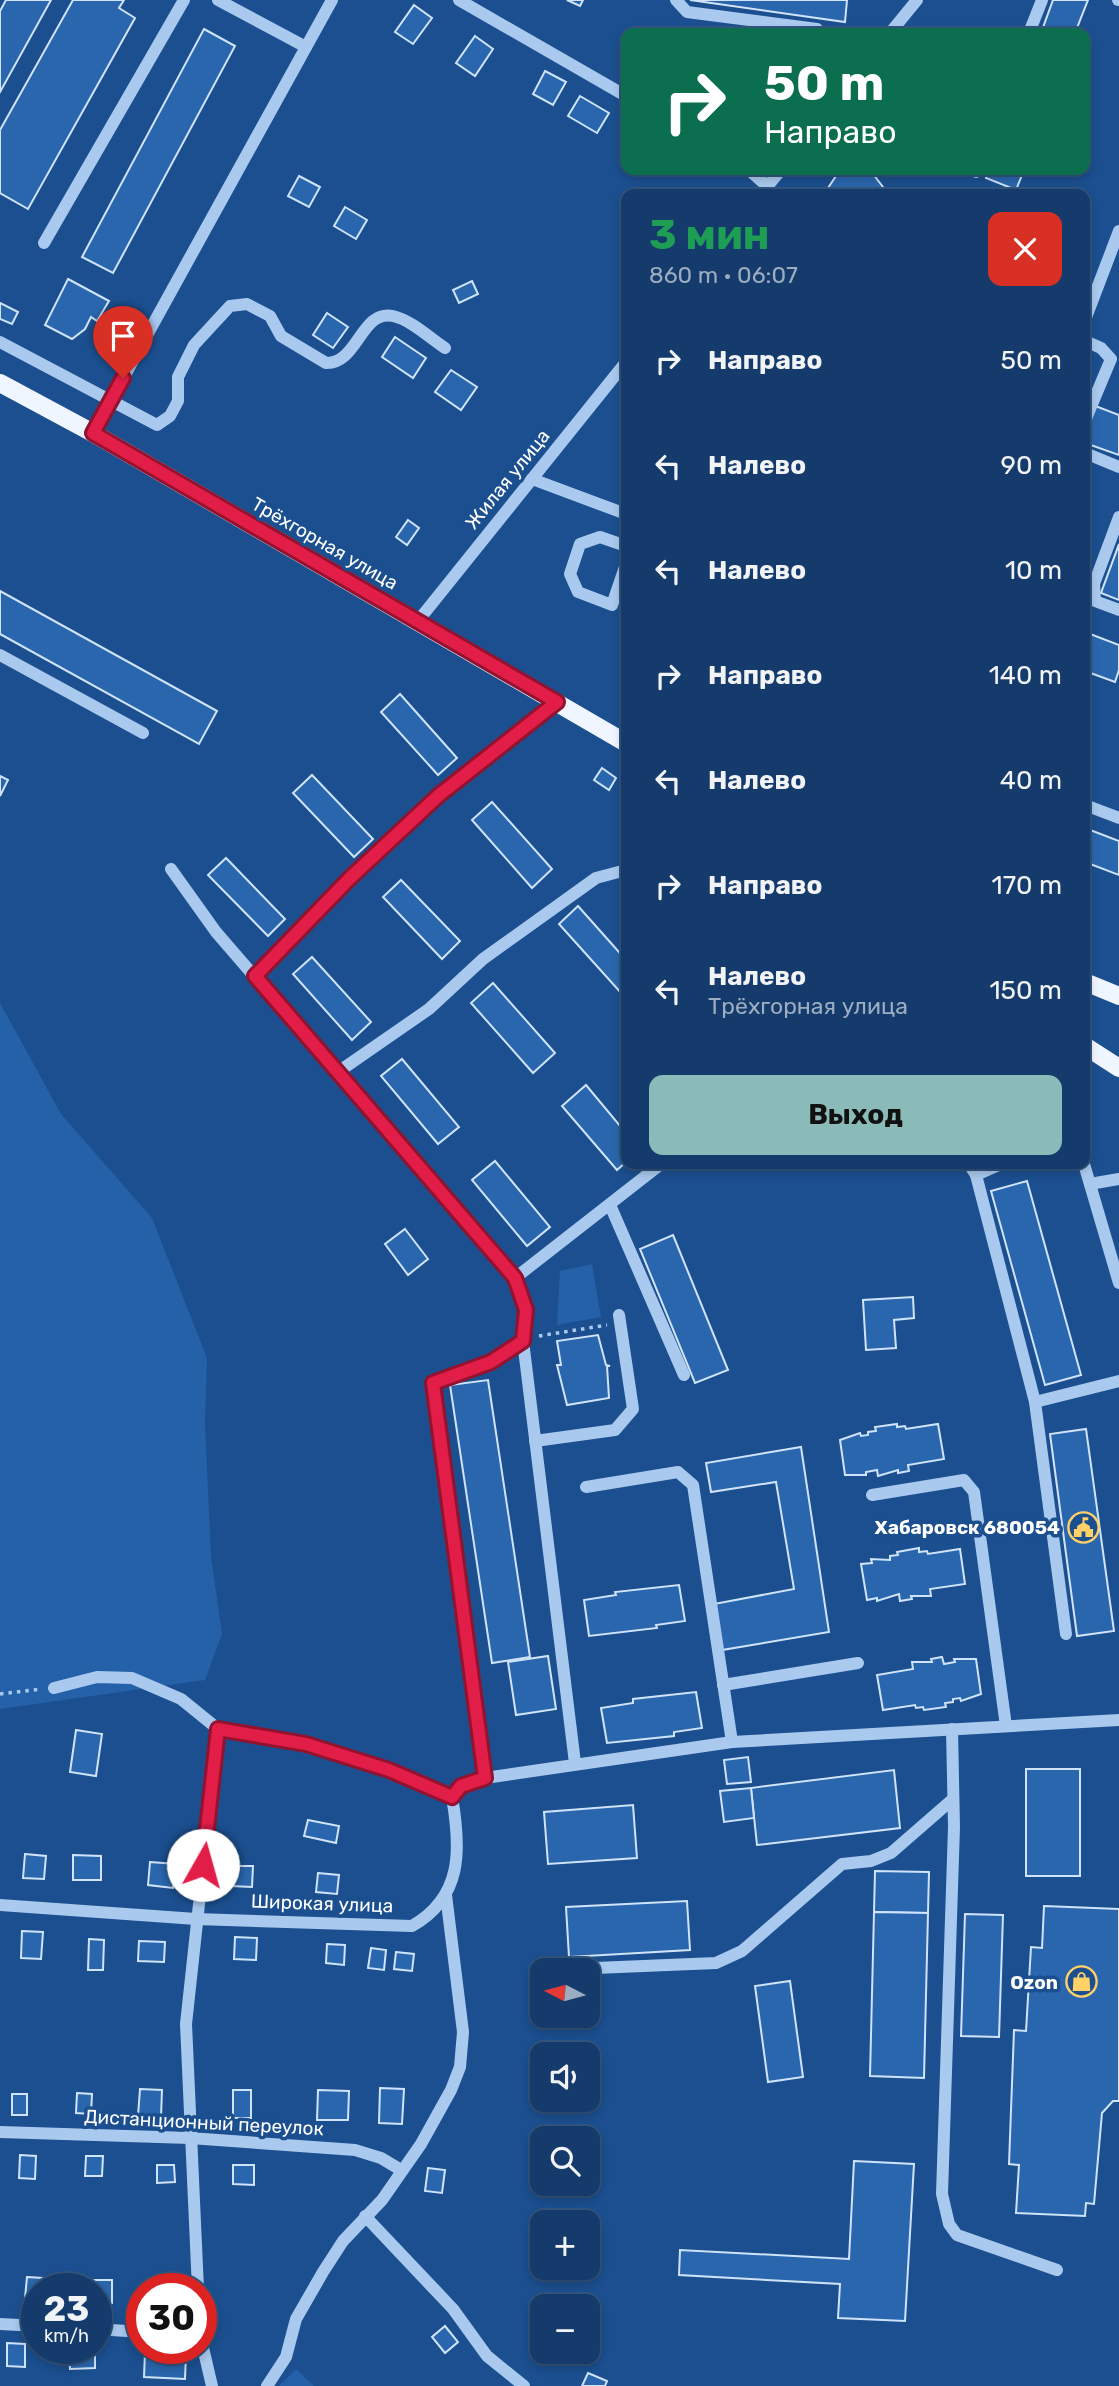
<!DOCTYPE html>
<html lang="ru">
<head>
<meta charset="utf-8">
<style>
	body { margin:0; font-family:Rubik,sans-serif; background:#214673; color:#f1f3f6; height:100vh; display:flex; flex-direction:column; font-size:26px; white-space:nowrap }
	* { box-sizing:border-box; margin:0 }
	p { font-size:23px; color:#9dadc1 }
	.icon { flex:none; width:38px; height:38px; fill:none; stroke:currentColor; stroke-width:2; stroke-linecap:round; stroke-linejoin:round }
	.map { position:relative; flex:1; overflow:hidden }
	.panel { position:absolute; left:621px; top:189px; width:469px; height:980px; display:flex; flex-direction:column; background:#143b6b; border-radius:14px; box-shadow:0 4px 10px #0003,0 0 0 2px #33557e }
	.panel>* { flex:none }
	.hud { position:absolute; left:621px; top:28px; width:469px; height:147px; border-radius:14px; box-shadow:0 4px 10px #0003,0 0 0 2px #33557e; background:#0b6e4f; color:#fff; overflow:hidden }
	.needle { width:46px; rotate:276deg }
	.fabs { position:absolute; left:530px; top:1958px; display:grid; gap:14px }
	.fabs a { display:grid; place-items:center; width:70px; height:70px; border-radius:14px; background:#143b6b; box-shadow:0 4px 10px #0003,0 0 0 2px #33557e; font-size:35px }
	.speed { position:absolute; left:21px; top:2273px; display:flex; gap:14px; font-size:35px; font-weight:700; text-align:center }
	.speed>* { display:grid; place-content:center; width:91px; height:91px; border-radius:50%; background:#143b6b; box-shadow:0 4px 10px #0003,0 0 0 2px #33557e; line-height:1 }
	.speed small { font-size:18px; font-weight:400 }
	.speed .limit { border:10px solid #d22; background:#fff; color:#111 }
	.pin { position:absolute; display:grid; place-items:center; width:60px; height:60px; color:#fff; margin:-72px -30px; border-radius:50% 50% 50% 0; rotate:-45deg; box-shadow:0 0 7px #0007 }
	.pin .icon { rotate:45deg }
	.me { position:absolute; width:77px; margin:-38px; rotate:7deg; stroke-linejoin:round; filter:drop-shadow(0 0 5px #0008) }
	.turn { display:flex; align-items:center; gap:24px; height:147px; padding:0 28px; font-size:32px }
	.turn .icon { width:91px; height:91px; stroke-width:2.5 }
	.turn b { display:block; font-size:49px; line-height:60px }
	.round { display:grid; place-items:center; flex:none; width:74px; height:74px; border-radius:14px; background:#214673 }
	.headline { display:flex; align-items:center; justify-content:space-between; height:119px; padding:0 28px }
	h1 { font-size:42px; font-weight:700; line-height:52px; color:#1e9e55 }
	.cta { display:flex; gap:14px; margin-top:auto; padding:14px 28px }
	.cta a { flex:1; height:80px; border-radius:14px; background:#8bbbb9; color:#111; font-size:28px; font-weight:700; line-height:80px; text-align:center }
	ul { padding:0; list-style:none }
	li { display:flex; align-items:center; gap:21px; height:105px; padding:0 28px }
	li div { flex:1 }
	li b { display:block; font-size:26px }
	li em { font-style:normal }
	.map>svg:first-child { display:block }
	.green { fill:#2461a8 }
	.building { fill:#2a66ad; stroke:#cfe3fa; stroke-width:2 }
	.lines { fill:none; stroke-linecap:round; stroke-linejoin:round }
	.path { stroke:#a9c9ee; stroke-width:3.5; stroke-dasharray:3.5 5; stroke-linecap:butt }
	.minor { stroke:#a9c9ee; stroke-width:12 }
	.major { stroke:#f0f6ff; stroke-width:18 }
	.route-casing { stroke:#92132f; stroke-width:18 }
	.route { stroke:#e11d48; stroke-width:12 }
	.labels { text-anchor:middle; stroke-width:7; stroke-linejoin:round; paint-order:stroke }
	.street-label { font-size:19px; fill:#fff; stroke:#1b4f8f }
	.poi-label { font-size:19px; font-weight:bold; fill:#fff; stroke:#1b4f8f; text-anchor:end }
</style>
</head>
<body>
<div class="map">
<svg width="1119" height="2386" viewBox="0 0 1119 2386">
	<rect width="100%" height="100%" fill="#1b4f8f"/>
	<!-- green -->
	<g class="green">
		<polygon points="0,1003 61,1114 152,1218 207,1358 205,1424 211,1556 222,1634 205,1680 0,1709"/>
		<polygon points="592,1264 601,1317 557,1325 560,1271"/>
		<polygon points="296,2369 314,2386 279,2386"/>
	</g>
	<!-- building -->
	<g class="building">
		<polygon points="6,0 51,0 0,92 0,11"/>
		<polygon points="73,0 124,0 119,8 135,18 28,209 0,193 0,130"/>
		<polygon points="567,0 583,0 580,6"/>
		<polygon points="690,0 847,0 845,22"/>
		<polygon points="1053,0 1088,0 1075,33 1041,33"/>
		<polygon points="414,5 432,18 413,44 395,32"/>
		<polygon points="204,29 235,46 113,273 82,257"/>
		<polygon points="475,36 493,49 475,76 456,63"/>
		<polygon points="545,71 566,82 553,105 533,94"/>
		<polygon points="580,96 609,113 597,133 568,116"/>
		<polygon points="840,170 870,170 886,191 884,194 824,194"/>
		<polygon points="989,170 1024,170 1016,190 986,178"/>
		<polygon points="299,176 320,187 309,207 288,196"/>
		<polygon points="345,207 367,220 356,239 334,226"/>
		<polygon points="68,279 109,301 97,321 91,317 85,329 72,339 45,325"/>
		<polygon points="472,281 478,294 459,303 453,290"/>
		<polygon points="0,303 18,312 12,324 0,319"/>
		<polygon points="327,313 348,327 333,348 313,335"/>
		<polygon points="395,337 426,358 413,378 382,357"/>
		<polygon points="451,370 477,387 461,410 435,392"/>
		<polygon points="1085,402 1119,415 1119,455 1085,443"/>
		<polygon points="408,520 419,528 407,545 396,537"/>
		<polygon points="1119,544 1119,600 1101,593"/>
		<polygon points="0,591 217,711 199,744 0,634"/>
		<polygon points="1085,632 1119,645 1119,670 1115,682 1085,671"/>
		<polygon points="400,694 457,758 438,775 381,712"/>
		<polygon points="602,768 616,778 609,790 594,780"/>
		<polygon points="312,775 373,839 354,857 293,793"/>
		<polygon points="0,776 8,780 0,796"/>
		<polygon points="492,802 552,869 532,888 472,820"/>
		<polygon points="1085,828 1119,841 1119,875 1085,862"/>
		<polygon points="226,858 285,919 268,936 208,875"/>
		<polygon points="401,880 460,941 442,959 383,897"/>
		<polygon points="578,906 626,960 626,990 622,994 559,924"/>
		<polygon points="312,957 371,1022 352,1040 293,974"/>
		<polygon points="493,983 555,1053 533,1073 471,1003"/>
		<polygon points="402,1059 459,1127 438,1144 381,1076"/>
		<polygon points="586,1085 626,1133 626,1162 617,1170 562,1106"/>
		<polygon points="495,1161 550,1227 527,1246 472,1180"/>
		<polygon points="1027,1181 1081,1375 1045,1385 991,1191"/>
		<polygon points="405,1229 428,1259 408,1275 385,1244"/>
		<polygon points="673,1235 728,1370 695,1383 640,1249"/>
		<polygon points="913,1297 914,1318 894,1320 896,1348 866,1350 863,1300"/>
		<polygon points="598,1335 606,1365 610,1366 607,1366 609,1398 567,1405 557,1365 561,1365 557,1341"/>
		<polygon points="488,1380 530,1657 492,1663 450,1385"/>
		<polygon points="897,1424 897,1427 905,1426 906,1429 938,1424 944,1459 908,1465 909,1471 898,1473 898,1470 878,1476 877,1470 866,1472 866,1475 845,1475 840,1440 860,1433 861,1436 868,1435 868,1432 876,1431 875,1427"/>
		<polygon points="1086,1429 1114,1631 1077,1636 1050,1434"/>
		<polygon points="801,1447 829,1632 722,1650 714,1604 794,1589 776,1482 711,1492 706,1463"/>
		<polygon points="919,1548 919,1552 927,1551 928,1554 960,1549 965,1584 930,1589 931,1596 911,1596 912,1599 900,1601 899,1594 877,1601 877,1598 867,1600 861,1564 872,1563 871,1559 890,1560 890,1556 898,1555 897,1552"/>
		<polygon points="679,1585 685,1621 656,1625 657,1628 589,1636 584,1600 616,1595 615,1592"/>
		<polygon points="548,1656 556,1709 516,1715 508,1662"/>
		<polygon points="942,1657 944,1664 955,1662 954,1659 976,1659 981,1694 961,1701 960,1698 953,1699 953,1702 945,1703 946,1707 924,1710 923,1707 916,1708 915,1705 883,1710 877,1675 913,1669 912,1662 932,1662 931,1659"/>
		<polygon points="696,1692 702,1728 674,1732 674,1736 607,1743 601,1708 633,1703 633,1699"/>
		<polygon points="76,1730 102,1734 96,1776 70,1772"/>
		<polygon points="748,1757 751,1782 727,1784 724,1760"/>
		<rect x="1026" y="1769" width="54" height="107"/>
		<polygon points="894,1770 900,1828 757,1845 751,1788"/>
		<polygon points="751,1788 754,1818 724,1822 720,1791"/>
		<polygon points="633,1805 637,1858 548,1864 544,1812"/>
		<polygon points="308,1820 339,1826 336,1843 304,1836"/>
		<polygon points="25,1854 46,1856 44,1879 23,1878"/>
		<polygon points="73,1855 101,1856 101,1880 73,1880"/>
		<polygon points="150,1862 176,1864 173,1888 148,1885"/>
		<polygon points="232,1866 253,1866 252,1887 231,1886"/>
		<polygon points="875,1871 929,1872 928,1913 874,1912"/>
		<polygon points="318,1873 339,1875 337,1894 316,1892"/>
		<polygon points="687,1901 690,1950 569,1957 566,1907"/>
		<polygon points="1044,1906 1119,1909 1119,2101 1113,2101 1102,2113 1094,2204 1086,2203 1085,2216 1016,2213 1019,2165 1009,2164 1014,2030 1026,2031 1031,1947 1042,1948"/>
		<polygon points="874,1912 928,1913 924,2078 870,2076"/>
		<polygon points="965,1914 1003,1915 999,2037 961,2036"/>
		<polygon points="22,1931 43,1932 41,1959 21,1958"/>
		<polygon points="235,1937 257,1938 256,1960 234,1959"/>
		<polygon points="89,1939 104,1940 103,1970 88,1970"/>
		<polygon points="139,1941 165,1942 164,1962 138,1961"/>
		<polygon points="327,1944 345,1945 344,1965 326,1963"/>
		<polygon points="371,1948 386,1950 384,1970 368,1968"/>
		<polygon points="396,1952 414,1954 412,1971 394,1969"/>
		<polygon points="790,1981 803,2077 768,2082 755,1986"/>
		<polygon points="380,2088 404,2089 402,2124 379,2123"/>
		<polygon points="140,2089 162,2090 161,2117 138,2116"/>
		<rect x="233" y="2090" width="18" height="28"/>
		<polygon points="318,2090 349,2091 348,2120 317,2120"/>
		<polygon points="77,2093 92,2094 91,2114 76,2113"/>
		<rect x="12" y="2094" width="15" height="21"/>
		<polygon points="20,2155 36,2156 35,2179 19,2178"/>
		<polygon points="86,2156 103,2156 102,2176 85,2176"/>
		<polygon points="854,2161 914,2164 905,2321 838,2318 840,2284 679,2275 680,2250 849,2259"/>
		<polygon points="157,2165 174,2165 175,2182 157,2183"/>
		<polygon points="233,2165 254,2165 254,2185 233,2184"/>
		<polygon points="428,2168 445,2170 442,2193 425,2191"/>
		<polygon points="27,2277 43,2278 42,2289 37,2289 37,2299 25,2298"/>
		<polygon points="94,2280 112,2280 112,2303 96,2302"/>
		<polygon points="154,2280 172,2281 171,2289 153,2289"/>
		<polygon points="445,2326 458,2342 445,2353 432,2337"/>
		<polygon points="7,2343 25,2344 25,2367 7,2366"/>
		<polygon points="95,2351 95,2368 70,2369 69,2352"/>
		<polygon points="145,2352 186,2354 185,2379 144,2377"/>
		<polygon points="588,2373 607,2381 605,2386 582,2386"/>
	</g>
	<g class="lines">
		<!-- path -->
		<g class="path">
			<polyline points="539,1336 607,1325"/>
			<polyline points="0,1694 42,1689"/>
		</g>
		<!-- minor -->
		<g class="minor">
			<polyline points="218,0 306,47"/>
			<polyline points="459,0 626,96"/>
			<polyline points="676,0 687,12 817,29 821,33"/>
			<polyline points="1118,0 1119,0"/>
			<polyline points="890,33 917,0"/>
			<polyline points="1029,33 1042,0"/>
			<polyline points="749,170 767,186"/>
			<polyline points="976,172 977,170"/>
			<polyline points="761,194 781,170"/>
			<polyline points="44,243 184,0"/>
			<polyline points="1085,320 1119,231"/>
			<polyline points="1085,341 1101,348 1111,359 1085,421"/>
			<path d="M0 342 157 425 170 416 178 401V377L194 345 230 306 247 304 270 316 281 336 326 363C358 364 361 309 393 316 411 320 430 338 445 348"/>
			<polyline points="93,433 332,0"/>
			<polyline points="1085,453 1119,467"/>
			<polyline points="532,479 626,514"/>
			<polyline points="1119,517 1094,584 1095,601 1119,610"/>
			<polyline points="626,546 600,537 580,544 570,574 578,592 612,605 626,564"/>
			<polyline points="418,621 626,362"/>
			<polyline points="0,655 143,733"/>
			<polyline points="1085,805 1119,818"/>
			<polyline points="171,869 216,932 515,1278 526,1310 523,1341 491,1362 433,1383 485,1778"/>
			<polyline points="255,977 350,878 438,796 557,702"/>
			<polyline points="338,1072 429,1009 483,959 596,878 626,870"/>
			<polyline points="969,1164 976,1175 1035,1402"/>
			<polyline points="1084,1164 1119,1283"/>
			<polyline points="976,1175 1001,1164"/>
			<polyline points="1090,1184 1119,1179"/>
			<polyline points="610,1205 684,1375"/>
			<polyline points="515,1278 661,1164"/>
			<polyline points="523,1341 575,1763"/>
			<polyline points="535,1441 615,1430 633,1409 619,1315"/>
			<polyline points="586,1487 678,1472 693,1485 732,1742"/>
			<polyline points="872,1495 964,1480 974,1492 1006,1726"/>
			<polyline points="1066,1634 1035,1402 1119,1381"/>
			<polyline points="723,1685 858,1663"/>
			<polyline points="54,1688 97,1677 132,1678 181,1699 218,1729 306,1744 389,1770 452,1797"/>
			<polyline points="952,1729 954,1827 942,2194 949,2224 957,2235 1057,2270"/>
			<polyline points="452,1797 461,1786 485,1778 732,1742 1119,1720"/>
			<path d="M0 1905 196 1919 412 1926C463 1897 461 1849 452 1797"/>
			<polyline points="571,1969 716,1963 742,1951 842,1864 871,1861 891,1853 953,1799"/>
			<polyline points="0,2132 190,2138 355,2150 381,2158 401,2170"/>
			<polyline points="365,2216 453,2309 487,2356 524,2386"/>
			<polyline points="198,2289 186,2024 218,1729"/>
			<polyline points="0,2324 37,2326"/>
			<polyline points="96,2329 142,2332"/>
			<polyline points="201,2339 212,2386"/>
			<polyline points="267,2386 286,2357 296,2319 323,2272 343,2241 382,2200 421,2144 451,2090 460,2067 463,2032 446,1895"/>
		</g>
		<!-- major -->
		<g class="major">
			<polyline points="0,383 93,433 626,743"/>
			<polyline points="1085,982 1119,996"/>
			<polyline points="1085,1046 1119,1068"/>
		</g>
	</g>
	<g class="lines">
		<defs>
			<polyline id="route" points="123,378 93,433 557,702 438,796 350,878 255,976 515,1278 526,1310 523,1341 491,1362 433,1383 485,1778 461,1786 452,1797 389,1770 306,1744 218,1729 203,1865"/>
		</defs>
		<!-- route casing -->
		<use href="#route" class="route-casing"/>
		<!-- route -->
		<use href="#route" class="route"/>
	</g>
	<!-- icons -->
	<defs>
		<symbol id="civic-ring" viewBox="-11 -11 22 22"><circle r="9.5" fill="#1b4f8f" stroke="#ffd166" stroke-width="1.5"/><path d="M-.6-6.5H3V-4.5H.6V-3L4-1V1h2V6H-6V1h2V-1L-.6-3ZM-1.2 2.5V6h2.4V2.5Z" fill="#ffd166"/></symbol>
		<symbol id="shop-ring" viewBox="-11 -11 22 22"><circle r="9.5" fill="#1b4f8f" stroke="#ffd166" stroke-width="1.5"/><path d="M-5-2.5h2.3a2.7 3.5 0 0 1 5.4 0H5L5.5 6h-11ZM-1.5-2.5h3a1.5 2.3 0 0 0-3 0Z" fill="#ffd166"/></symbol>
	</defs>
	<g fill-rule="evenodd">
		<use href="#civic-ring" x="1066" y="1510" width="35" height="35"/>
		<use href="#shop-ring" x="1064" y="1964" width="35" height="35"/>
	</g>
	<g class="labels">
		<!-- street labels -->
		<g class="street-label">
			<text transform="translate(507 479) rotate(-51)" y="7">Жилая улица</text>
			<text transform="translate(325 543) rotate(30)" y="7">Трёхгорная улица</text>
			<text transform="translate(322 1903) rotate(2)" y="7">Широкая улица</text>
			<text transform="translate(204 2122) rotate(3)" y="7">Дистанционный переулок</text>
		</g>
		<!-- poi labels -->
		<g class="poi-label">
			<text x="1060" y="1534">Хабаровск 680054</text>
			<text x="1058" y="1989">Ozon</text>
		</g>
	</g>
</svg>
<div class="fabs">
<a><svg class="needle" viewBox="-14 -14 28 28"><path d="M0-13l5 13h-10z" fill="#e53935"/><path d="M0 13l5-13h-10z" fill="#9dadc1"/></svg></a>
<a><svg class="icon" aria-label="sound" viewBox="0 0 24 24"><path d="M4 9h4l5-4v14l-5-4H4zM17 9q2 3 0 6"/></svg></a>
<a><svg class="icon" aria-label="search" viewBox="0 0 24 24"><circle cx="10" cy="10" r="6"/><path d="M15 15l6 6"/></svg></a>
<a>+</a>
<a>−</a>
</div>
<div class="speed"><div>23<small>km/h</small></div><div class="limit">30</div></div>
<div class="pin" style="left:123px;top:378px;background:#d93025"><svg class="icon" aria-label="arrive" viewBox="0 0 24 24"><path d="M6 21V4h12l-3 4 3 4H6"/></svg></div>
<svg class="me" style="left:203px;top:1865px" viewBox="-20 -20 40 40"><circle r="19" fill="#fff"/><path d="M0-13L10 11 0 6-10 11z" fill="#e11d48"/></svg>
<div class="hud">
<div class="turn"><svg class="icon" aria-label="right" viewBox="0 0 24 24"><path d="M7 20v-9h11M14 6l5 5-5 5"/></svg><div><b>50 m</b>Направо</div></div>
</div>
<section class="panel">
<div class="headline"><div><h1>3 мин</h1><p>860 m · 06:07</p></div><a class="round" style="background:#d93025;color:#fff"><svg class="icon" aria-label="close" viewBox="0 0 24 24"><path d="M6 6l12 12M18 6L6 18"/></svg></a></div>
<ul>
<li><svg class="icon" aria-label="right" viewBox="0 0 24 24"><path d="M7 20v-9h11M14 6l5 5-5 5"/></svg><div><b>Направо</b></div><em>50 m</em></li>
<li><svg class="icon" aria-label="left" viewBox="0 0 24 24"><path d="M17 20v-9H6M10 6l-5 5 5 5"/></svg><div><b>Налево</b></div><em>90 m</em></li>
<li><svg class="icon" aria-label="left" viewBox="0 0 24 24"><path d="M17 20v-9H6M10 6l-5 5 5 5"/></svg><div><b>Налево</b></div><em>10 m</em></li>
<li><svg class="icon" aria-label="right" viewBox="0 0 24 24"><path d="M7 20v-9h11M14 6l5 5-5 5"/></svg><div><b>Направо</b></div><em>140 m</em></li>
<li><svg class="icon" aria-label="left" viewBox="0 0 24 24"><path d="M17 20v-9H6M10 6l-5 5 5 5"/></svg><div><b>Налево</b></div><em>40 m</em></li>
<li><svg class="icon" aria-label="right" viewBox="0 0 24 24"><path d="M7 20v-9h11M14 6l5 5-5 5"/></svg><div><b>Направо</b></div><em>170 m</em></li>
<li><svg class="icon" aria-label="left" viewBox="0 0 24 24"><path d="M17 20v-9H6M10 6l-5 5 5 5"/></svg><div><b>Налево</b><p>Трёхгорная улица</p></div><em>150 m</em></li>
</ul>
<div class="cta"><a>Выход</a></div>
</section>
</div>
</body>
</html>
